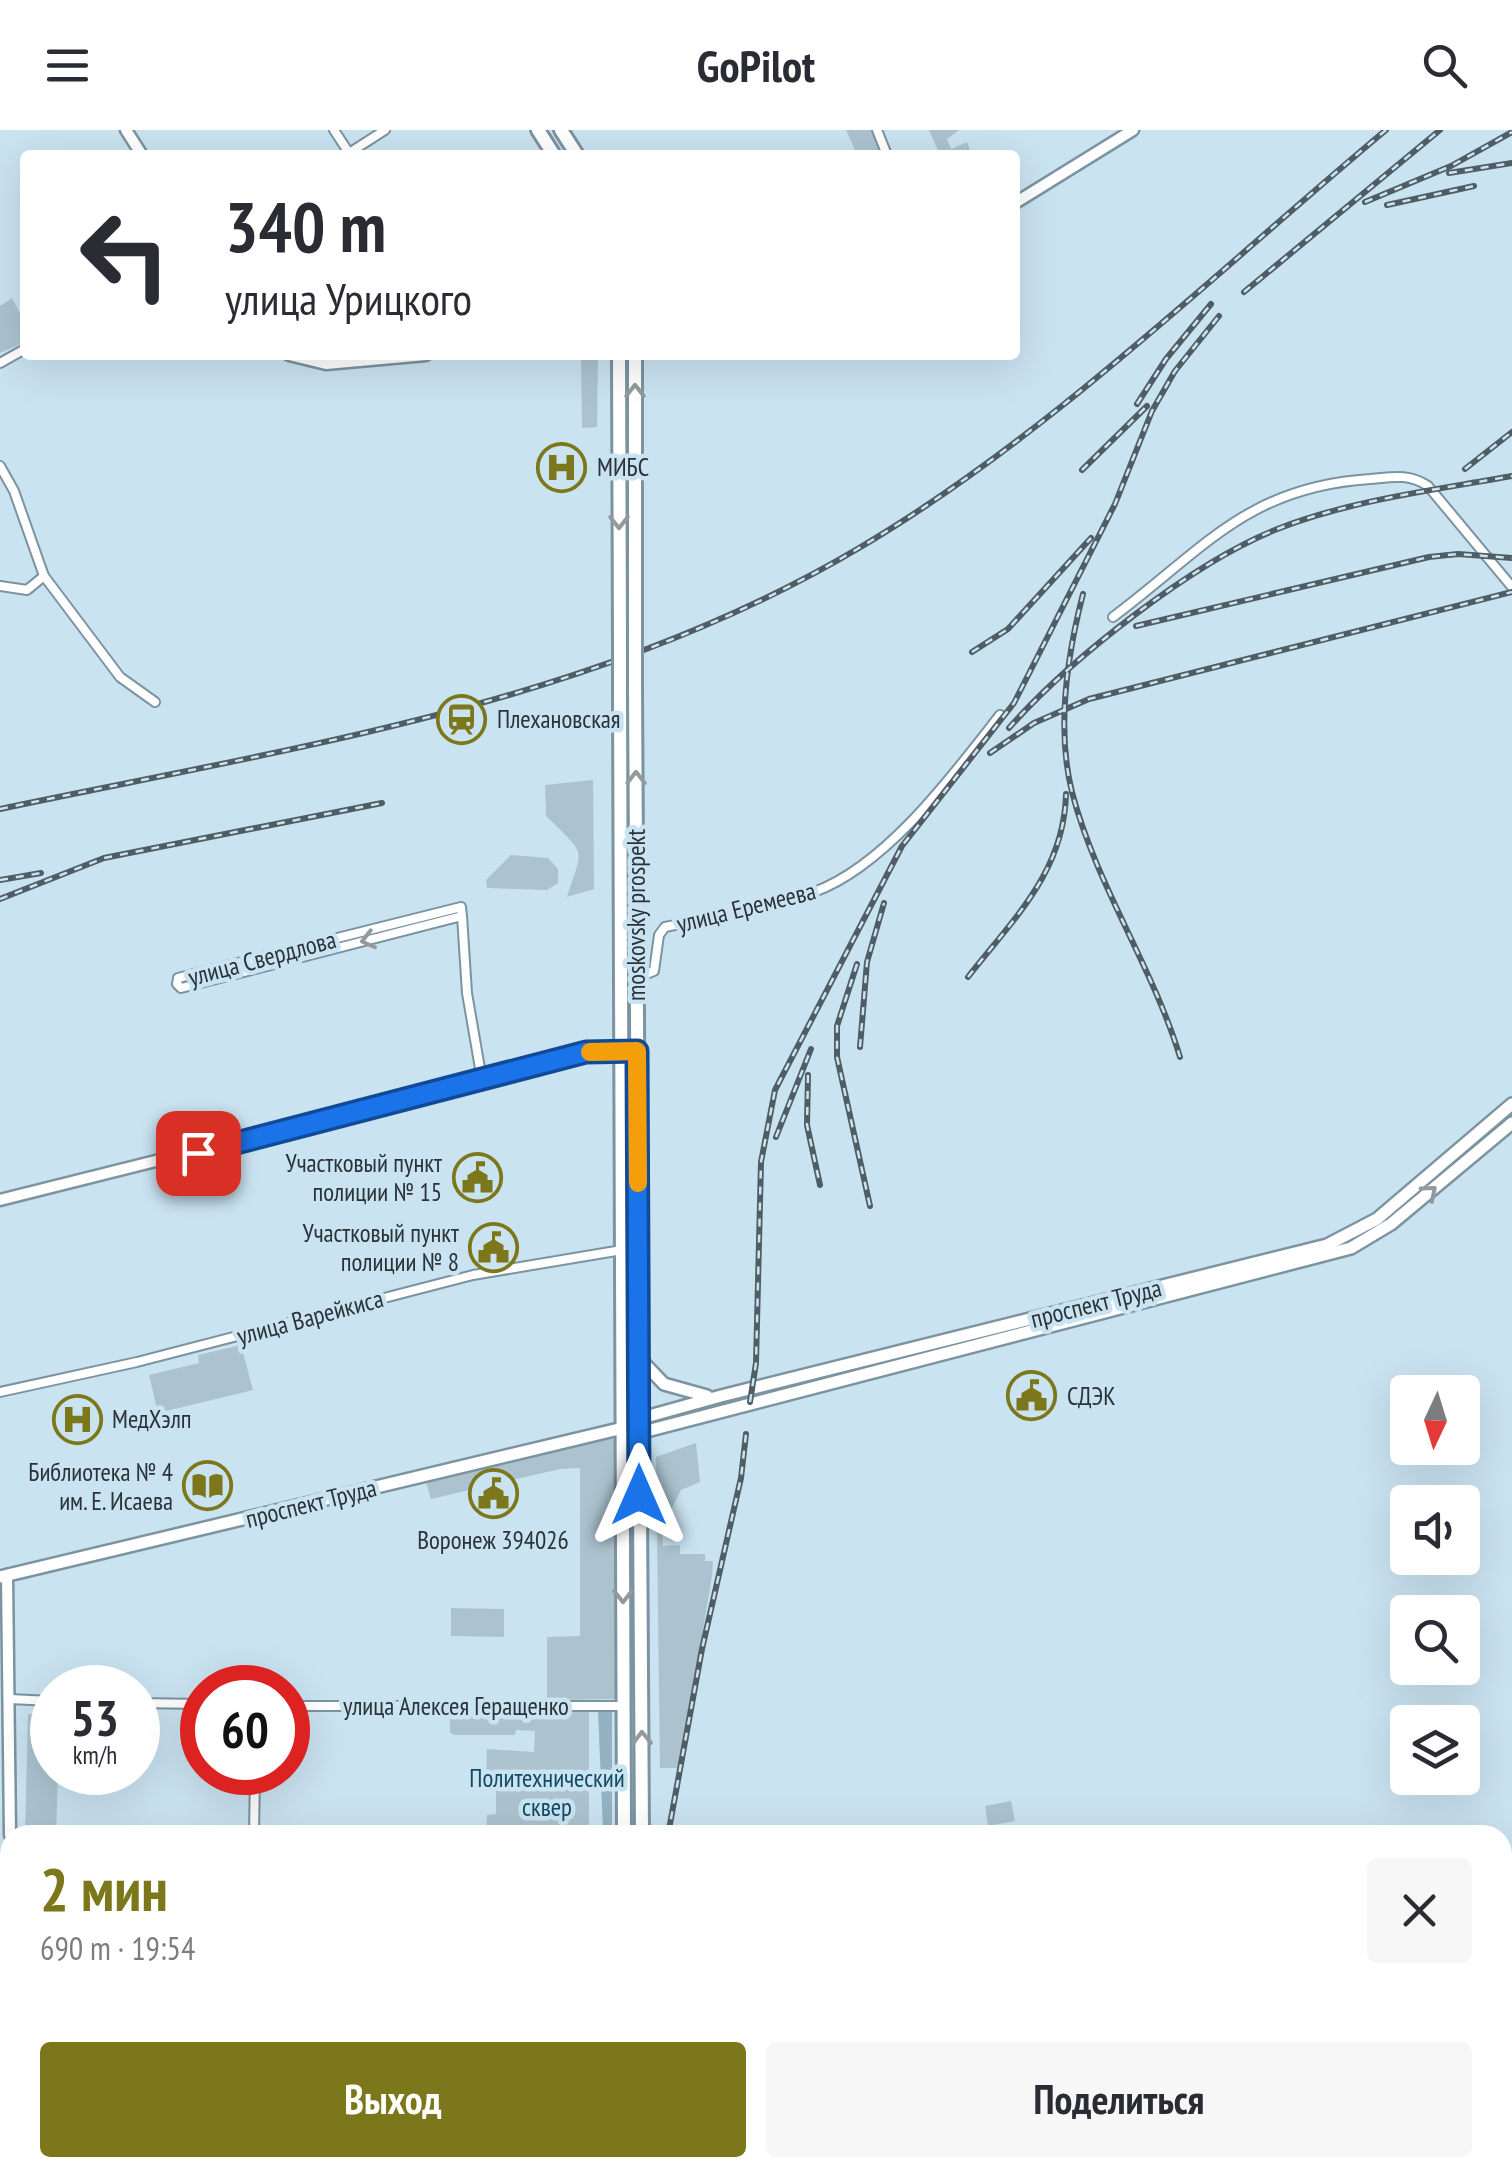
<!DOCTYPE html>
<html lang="ru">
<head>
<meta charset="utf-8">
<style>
	body { margin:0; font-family:"PT Sans Narrow",sans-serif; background:#f7f7f7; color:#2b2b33; height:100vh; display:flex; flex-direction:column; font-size:38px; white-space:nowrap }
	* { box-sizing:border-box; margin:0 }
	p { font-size:32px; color:#7c7c81 }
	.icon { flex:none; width:55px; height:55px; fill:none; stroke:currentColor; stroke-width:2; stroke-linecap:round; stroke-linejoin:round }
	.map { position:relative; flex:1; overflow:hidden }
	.drawer { position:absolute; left:0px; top:1695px; width:1512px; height:352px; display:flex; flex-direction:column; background:#fff; border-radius:30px 30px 0 0; box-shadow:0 10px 40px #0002 }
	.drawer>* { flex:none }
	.guide { position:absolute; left:20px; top:20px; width:1000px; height:210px; border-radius:10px; box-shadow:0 10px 40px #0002; background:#fff; color:#2b2b33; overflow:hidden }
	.needle { width:65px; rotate:184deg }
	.buttons { position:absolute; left:1390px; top:1245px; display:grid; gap:20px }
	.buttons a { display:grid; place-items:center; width:90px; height:90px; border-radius:10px; background:#fff; box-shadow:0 10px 40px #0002; font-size:50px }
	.speed { position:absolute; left:30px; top:1535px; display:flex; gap:20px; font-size:50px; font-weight:700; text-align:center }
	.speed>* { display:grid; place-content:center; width:130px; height:130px; border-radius:50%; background:#fff; box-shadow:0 10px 40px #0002; line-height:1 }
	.speed small { font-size:25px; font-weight:400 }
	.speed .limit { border:15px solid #d22; background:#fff; color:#111 }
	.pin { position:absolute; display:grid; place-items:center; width:85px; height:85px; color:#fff; margin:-42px; border-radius:20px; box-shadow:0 5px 15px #0006 }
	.me { position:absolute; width:110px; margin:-55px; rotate:0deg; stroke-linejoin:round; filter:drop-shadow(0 0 8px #0008) }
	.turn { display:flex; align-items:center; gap:35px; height:210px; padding:0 40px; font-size:45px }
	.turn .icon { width:130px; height:130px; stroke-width:2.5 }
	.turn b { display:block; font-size:70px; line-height:85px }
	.round { display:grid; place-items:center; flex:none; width:105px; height:105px; border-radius:10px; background:#f7f7f7 }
	.overview { display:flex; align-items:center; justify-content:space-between; height:170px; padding:0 40px }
	h1 { font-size:60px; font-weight:700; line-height:75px; color:#7d771c }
	.action { display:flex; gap:20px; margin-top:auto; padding:20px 40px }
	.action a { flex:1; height:115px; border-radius:10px; background:#7d771c; color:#fff; font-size:40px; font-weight:700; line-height:115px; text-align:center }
	.action a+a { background:#f7f7f7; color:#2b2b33 }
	header { display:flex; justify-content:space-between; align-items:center; height:130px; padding:0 40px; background:#fff; font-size:45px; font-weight:700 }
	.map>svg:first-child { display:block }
	.green { fill:#acc3cf }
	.forest { fill:#94b2c2 }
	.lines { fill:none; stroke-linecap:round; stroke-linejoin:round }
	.minor-casing { stroke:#7c93a0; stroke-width:12 }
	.tertiary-casing { stroke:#7c93a0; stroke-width:15 }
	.secondary-casing { stroke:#7c93a0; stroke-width:16 }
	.primary-casing { stroke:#7c93a0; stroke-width:18 }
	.minor { stroke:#fff; stroke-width:8 }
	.tertiary { stroke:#fff; stroke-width:10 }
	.secondary { stroke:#fff; stroke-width:11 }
	.primary { stroke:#fff; stroke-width:12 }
	.rail-casing { stroke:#505d65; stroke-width:6 }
	.rail { stroke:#cae3f1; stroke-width:2.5; stroke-dasharray:8; stroke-linecap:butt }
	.primary-bridge-casing { stroke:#7c93a0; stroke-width:18; stroke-linecap:butt }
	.primary-bridge { stroke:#fff; stroke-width:12 }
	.oneway { stroke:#94999c }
	.route-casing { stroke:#114b97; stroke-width:25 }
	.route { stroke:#1a73e8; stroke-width:18 }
	.slow { stroke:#f59e0b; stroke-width:18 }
	.labels { text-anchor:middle; stroke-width:9; stroke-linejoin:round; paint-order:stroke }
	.poi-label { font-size:25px; fill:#2a3339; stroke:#cae3f1; text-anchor:start }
	.street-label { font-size:25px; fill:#2a3339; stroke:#cae3f1 }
	.park-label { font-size:25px; fill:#124a64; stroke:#cae3f1 }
</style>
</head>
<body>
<header><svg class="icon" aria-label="menu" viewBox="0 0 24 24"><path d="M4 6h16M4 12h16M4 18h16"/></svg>GoPilot<svg class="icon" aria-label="search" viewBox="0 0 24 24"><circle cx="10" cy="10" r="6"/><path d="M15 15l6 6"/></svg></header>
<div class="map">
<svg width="1512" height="2046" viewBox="0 0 1512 2046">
	<rect width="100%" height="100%" fill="#cae3f1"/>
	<!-- green -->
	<g class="green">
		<polygon points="846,0 873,0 884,25 857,25"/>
		<polygon points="929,0 959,0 947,9 951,19 967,12 972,25 940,25"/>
		<polygon points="12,168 25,193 25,212 0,223 0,176"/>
		<polygon points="581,225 598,225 597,297 582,298"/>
		<path d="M593 650 594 759 567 767C583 717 588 727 546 686L545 655Z"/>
		<polygon points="511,725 548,728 558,739 558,753 547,760 487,758 486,750"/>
		<polygon points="241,1215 253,1260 158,1283 149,1245 199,1233 198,1225"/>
		<polygon points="615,1308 616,1569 547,1570 547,1507 580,1506 580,1338 560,1339 431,1369 425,1349"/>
		<polygon points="696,1313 700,1352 681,1360 669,1384 661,1386 663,1416 680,1415 680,1424 705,1424 705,1431 713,1431 712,1446 680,1638 660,1638 656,1327"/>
		<polygon points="451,1478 504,1479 504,1507 451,1506"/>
		<polygon points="450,1579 589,1581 589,1705 486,1705 487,1685 496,1684 496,1656 486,1655 487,1619 534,1622 535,1601 516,1600 515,1605 454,1605 450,1602"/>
		<polygon points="28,1584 52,1584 52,1642 58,1643 56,1705 25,1705"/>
		<polygon points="1011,1671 1015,1691 988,1696 985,1676"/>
	</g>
	<!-- forest -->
	<polygon class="forest" points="598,1580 612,1581 612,1701 603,1701"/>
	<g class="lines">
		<defs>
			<g id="minor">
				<polyline points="334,0 349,23"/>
				<polyline points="877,0 887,25"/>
				<polyline points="346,25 385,0"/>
				<polyline points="0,233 25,219"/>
				<polyline points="0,336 14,361 44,446 120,547 155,572"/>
				<polyline points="0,456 27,460 44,446"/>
				<path d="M1113 487C1204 419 1247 357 1370 349 1392 347 1409 343 1428 356L1512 457"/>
				<polyline points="462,786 181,858 177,854 178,848 461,777 462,786 467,863 482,950"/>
				<path d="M636 848 654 841 659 805 665 797C715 787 766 780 814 762 886 736 954 644 1000 585"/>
				<polyline points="0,1262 137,1232 473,1145 622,1120"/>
				<polyline points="9,1569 52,1571"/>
				<polyline points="138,1573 202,1574"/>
				<polyline points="288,1576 623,1576"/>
				<polyline points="254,1705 255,1642"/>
				<polyline points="0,1761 10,1762"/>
				<polyline points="1502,1834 1512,1834"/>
				<polyline points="0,2044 12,2045"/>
			</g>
			<g id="tertiary">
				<polyline points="126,0 142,25"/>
				<polyline points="1015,73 1133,0"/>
				<polyline points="289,225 326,234 426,225"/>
				<polyline points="0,1070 587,923 626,921"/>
				<polyline points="7,1445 10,1705"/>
				<polyline points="1279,2038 1304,2046"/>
				<polyline points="12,2045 631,2040"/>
			</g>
			<g id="secondary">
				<polyline points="639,1228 664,1254 707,1266"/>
				<polyline points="632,1301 639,1303 1351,1118 1391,1094 1512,993"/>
				<polyline points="0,1447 623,1298 649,1286 721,1266 1327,1115 1377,1089 1512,974"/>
			</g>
			<g id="primary">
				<polyline points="538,0 554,25"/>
				<polyline points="561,0 577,25"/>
				<polyline points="619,225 620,517"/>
				<polyline points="635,225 635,511"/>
				<polyline points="635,560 642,1705"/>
				<polyline points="620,565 624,1705"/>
				<polyline points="626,2038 626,2046"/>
				<polyline points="641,2038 641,2046"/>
			</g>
		</defs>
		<!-- minor casing -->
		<use href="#minor" class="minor-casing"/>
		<!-- tertiary casing -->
		<use href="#tertiary" class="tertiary-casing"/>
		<!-- secondary casing -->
		<use href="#secondary" class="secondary-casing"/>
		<!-- primary casing -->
		<use href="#primary" class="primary-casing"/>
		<!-- minor -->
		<use href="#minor" class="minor"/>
		<!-- tertiary -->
		<use href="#tertiary" class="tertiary"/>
		<!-- secondary -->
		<use href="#secondary" class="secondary"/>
		<!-- primary -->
		<use href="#primary" class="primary"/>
		<defs>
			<g id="rail">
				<polyline points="1449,43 1512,33"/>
				<polyline points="1365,72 1451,36 1512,2"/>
				<polyline points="1387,75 1474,56"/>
				<polyline points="1244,162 1440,0"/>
				<polyline points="1137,274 1166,229 1211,174"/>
				<polyline points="1465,339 1512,302"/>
				<polyline points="1082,340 1147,276"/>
				<path d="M1083 464C1067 526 1056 598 1072 662 1096 755 1152 835 1180 927"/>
				<polyline points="1136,496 1429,427 1458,424 1512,428"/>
				<polyline points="972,522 1008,499 1091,408"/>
				<path d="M1009 598C1070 529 1194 431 1280 398 1352 370 1435 360 1512 346"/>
				<polyline points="990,623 1034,593 1089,569 1512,462"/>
				<path d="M0 679C294 617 596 574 859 418 1049 306 1217 141 1386 0"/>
				<polyline points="0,750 41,743"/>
				<polyline points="0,769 104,728 382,673"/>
				<polyline points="857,834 837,896 837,927 870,1076"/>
				<path d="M968 847C1014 788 1064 742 1066 664"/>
				<polyline points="860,917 867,832 884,773"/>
				<polyline points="808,945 807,995 820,1055"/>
				<polyline points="776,1007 811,919"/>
				<polyline points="750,1272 756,1233 761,1032 775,960 902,716 1014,573 1115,374 1152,281 1175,241 1219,186"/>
				<polyline points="668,1705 702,1519 741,1348 746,1304"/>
				<polyline points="689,2038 691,2046"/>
			</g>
		</defs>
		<!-- rail casing -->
		<use href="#rail" class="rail-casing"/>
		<!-- rail -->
		<use href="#rail" class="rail"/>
		<defs>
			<g id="primary-bridge">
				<polyline points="635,560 635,511"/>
				<polyline points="620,565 620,517"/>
			</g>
		</defs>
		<!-- primary-bridge casing -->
		<use href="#primary-bridge" class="primary-bridge-casing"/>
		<!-- primary-bridge -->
		<use href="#primary-bridge" class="primary-bridge"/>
	</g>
	<!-- one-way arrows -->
	<defs><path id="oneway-chevron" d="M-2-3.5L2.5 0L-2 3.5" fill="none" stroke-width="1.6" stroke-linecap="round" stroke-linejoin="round" transform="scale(2.5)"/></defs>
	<g class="oneway">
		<use href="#oneway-chevron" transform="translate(635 261) rotate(-90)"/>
		<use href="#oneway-chevron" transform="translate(619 392) rotate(90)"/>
		<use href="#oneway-chevron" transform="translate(636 648) rotate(-90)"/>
		<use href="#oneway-chevron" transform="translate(368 810) rotate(166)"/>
		<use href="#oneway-chevron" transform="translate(1430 1062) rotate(-40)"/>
		<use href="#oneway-chevron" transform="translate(623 1466) rotate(90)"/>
		<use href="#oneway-chevron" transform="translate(642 1608) rotate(-91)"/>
	</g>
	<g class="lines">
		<defs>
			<polyline id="route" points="198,1023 586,922 637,921 639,1365"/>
		</defs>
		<!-- route casing -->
		<use href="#route" class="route-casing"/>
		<!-- route -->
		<use href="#route" class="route"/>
		<!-- slow -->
		<polyline class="slow" points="590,922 637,921 638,1053"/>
	</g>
	<!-- icons -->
	<defs>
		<symbol id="hospital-ring" viewBox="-11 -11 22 22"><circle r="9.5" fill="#cae3f1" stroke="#7d771c" stroke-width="1.5"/><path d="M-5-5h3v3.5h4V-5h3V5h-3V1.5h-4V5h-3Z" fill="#7d771c"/></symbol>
		<symbol id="station-ring" viewBox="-11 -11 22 22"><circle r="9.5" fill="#cae3f1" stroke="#7d771c" stroke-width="1.5"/><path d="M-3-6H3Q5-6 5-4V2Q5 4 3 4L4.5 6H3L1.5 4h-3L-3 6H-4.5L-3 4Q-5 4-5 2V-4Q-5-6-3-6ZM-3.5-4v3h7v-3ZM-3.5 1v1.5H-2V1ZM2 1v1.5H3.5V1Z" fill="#7d771c"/></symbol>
		<symbol id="civic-ring" viewBox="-11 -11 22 22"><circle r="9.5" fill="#cae3f1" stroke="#7d771c" stroke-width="1.5"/><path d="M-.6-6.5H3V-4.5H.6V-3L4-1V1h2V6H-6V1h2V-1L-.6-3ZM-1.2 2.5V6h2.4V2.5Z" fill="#7d771c"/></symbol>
		<symbol id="library-ring" viewBox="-11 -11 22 22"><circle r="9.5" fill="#cae3f1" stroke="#7d771c" stroke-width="1.5"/><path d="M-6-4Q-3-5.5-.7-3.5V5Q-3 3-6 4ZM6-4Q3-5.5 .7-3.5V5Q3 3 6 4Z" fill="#7d771c"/></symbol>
	</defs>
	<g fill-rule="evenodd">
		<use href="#hospital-ring" x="534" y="310" width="55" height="55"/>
		<use href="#station-ring" x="434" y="562" width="55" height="55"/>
		<use href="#civic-ring" x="450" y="1020" width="55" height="55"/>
		<use href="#civic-ring" x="466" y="1090" width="55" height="55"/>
		<use href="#civic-ring" x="1004" y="1238" width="55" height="55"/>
		<use href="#hospital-ring" x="50" y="1262" width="55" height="55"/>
		<use href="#library-ring" x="180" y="1328" width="55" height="55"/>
		<use href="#civic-ring" x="466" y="1336" width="55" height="55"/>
	</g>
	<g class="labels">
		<!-- poi labels -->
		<g class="poi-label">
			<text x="597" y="346">МИБС</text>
			<text x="497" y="598">Плехановская</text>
			<text x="442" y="1042" text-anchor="end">Участковый пункт<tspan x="442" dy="29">полиции № 15</tspan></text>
			<text x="459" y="1112" text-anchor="end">Участковый пункт<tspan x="459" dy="29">полиции № 8</tspan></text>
			<text x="1067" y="1275">СДЭК</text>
			<text x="112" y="1298">МедХэлп</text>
			<text x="173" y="1351" text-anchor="end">Библиотека № 4<tspan x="173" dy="29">им. Е. Исаева</tspan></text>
			<text x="493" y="1419" text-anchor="middle">Воронеж 394026</text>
		</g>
		<!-- street labels -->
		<g class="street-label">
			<text transform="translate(746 777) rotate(-14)" y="9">улица Еремеева</text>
			<text transform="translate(636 785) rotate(-90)" y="9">moskovsky prospekt</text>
			<text transform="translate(262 828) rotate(-15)" y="9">улица Свердлова</text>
			<text transform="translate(1096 1173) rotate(-14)" y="9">проспект Труда</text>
			<text transform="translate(310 1187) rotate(-15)" y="9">улица Варейкиса</text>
			<text transform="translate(311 1373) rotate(-14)" y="9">проспект Труда</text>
			<text x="456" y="1585">улица Алексея Геращенко</text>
		</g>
		<!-- park labels -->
		<g class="park-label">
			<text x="547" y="1657">Политехнический<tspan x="547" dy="29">сквер</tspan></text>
		</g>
	</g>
</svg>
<div class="buttons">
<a><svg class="needle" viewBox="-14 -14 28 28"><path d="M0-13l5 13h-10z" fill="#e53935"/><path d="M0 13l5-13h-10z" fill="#7c7c81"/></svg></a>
<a><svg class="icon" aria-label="sound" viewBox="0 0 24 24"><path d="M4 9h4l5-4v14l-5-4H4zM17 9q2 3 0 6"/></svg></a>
<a><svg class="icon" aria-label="search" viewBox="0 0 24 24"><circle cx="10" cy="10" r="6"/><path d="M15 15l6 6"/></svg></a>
<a><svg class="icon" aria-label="layers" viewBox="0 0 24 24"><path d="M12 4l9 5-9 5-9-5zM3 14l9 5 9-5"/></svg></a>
</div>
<div class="speed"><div>53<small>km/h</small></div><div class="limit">60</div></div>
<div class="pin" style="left:198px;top:1023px;background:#d93025"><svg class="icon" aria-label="arrive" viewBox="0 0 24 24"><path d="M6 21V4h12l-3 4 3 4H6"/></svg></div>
<svg class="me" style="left:639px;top:1365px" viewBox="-20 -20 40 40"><path d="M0-17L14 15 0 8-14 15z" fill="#1a73e8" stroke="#fff" stroke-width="4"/></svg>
<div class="guide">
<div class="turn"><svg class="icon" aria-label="left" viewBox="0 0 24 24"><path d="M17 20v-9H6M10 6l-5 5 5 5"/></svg><div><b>340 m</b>улица Урицкого</div></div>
</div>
<section class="drawer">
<div class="overview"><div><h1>2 мин</h1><p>690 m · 19:54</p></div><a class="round"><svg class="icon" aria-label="close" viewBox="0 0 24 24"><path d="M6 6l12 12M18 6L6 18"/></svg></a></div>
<div class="action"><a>Выход</a><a>Поделиться</a></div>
</section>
</div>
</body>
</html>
